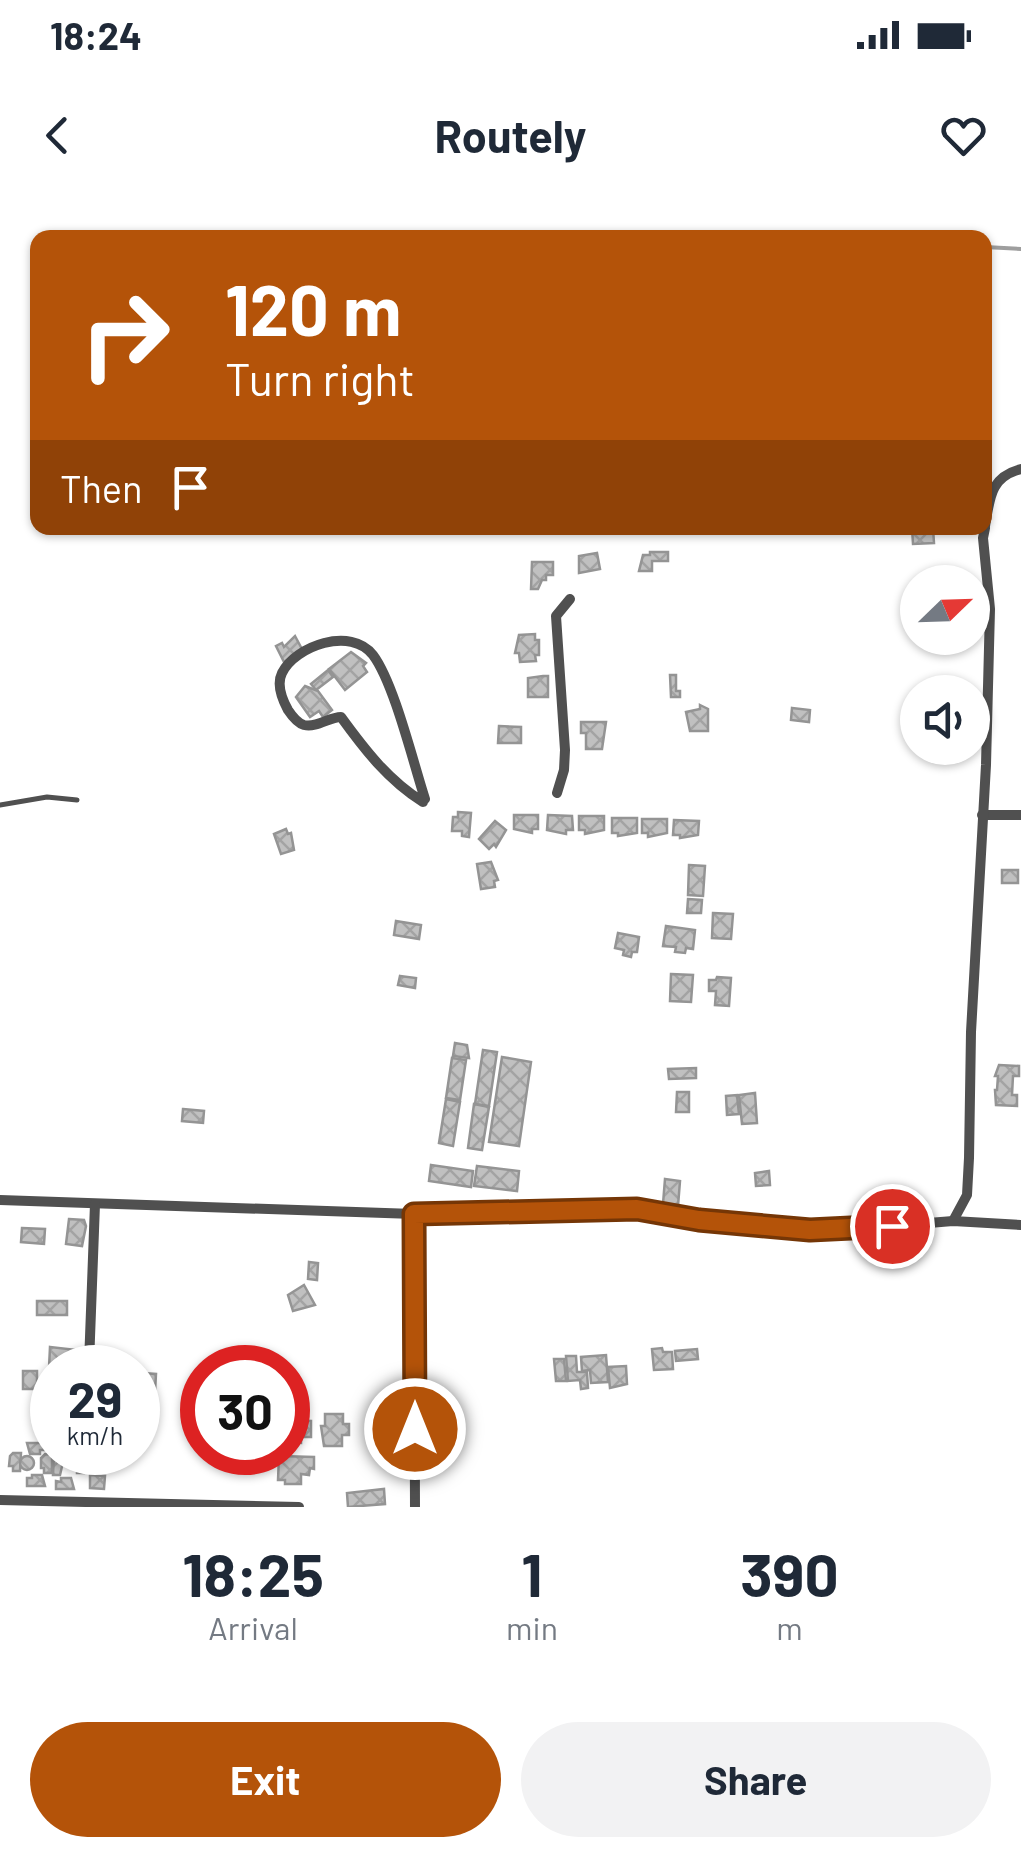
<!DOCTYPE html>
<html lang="en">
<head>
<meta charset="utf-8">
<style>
	body { margin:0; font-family:Barlow,sans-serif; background:#f2f2f3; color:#1f2937; height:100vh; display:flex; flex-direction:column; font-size:38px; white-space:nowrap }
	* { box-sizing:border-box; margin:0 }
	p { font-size:32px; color:#747a83 }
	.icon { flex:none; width:55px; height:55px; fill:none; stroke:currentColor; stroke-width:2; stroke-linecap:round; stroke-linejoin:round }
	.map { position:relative; height:1307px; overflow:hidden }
	.details { display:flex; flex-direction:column; background:#fff; flex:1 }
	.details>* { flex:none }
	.banner { position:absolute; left:30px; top:30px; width:962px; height:305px; border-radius:20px; box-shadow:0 2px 8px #0004; background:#b45309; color:#fff; overflow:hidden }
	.needle { width:65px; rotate:67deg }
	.buttons { position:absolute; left:900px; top:365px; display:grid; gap:20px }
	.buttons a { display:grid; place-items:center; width:90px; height:90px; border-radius:50%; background:#fff; box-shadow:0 2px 8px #0004; font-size:50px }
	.speed { position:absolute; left:30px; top:1145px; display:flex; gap:20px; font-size:50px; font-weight:700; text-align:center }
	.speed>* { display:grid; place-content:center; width:130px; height:130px; border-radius:50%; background:#fff; box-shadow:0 2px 8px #0004; line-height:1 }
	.speed small { font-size:25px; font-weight:400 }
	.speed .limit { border:15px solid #d22; background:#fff; color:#111 }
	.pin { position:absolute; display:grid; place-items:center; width:85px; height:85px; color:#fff; margin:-42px; border:5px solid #fff; border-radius:50%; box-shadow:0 2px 10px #0007 }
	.me { position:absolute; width:110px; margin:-55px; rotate:0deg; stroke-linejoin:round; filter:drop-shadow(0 0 8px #0008) }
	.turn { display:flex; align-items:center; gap:35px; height:210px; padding:0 30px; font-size:45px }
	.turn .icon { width:130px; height:130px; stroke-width:2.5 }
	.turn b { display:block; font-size:70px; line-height:85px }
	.then { display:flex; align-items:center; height:95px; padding:0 30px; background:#0003; gap:20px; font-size:38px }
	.eta { display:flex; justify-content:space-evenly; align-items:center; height:170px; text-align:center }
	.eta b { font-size:60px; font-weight:700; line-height:70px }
	.cta { display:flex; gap:20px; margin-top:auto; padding:20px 30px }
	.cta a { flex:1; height:115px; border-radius:60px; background:#b45309; color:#fff; font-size:40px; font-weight:700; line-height:115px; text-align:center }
	.cta a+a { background:#f2f2f3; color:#1f2937 }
	.status { display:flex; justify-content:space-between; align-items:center; height:70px; padding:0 50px; background:#fff; direction:ltr }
	.status svg { height:28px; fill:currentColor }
	header { display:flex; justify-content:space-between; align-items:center; height:130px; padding:0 30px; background:#fff; font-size:45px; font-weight:700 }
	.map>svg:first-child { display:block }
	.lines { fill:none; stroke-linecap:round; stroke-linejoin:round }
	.stream { stroke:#9e9e9e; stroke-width:4 }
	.building { fill:url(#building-cross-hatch); stroke:#949494; stroke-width:2.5 }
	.service { stroke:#505050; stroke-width:5 }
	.minor { stroke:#505050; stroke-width:10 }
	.route-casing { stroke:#753606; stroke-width:25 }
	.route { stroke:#b45309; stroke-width:18 }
</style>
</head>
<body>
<div class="status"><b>18:24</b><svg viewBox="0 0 49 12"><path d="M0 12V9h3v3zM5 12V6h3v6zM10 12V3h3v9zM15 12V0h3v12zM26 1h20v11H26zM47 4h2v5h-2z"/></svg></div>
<header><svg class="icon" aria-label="back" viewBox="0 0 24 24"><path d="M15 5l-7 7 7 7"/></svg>Routely<svg class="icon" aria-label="heart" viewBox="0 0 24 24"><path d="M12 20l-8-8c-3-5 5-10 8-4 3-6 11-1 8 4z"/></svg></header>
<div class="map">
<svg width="1021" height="1307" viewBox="0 0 1021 1307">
	<defs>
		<pattern id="building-cross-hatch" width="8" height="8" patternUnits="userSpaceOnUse" patternTransform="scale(2.5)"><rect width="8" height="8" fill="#c0c0c0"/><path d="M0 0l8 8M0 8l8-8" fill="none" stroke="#a3a3a3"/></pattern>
	</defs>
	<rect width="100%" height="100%" fill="#fff"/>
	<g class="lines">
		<!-- stream -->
		<polyline class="stream" points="985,47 1021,49"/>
	</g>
	<!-- building -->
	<g class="building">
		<polygon points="912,328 933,328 934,343 913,344"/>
		<polygon points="650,352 668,352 668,361 652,361 652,371 639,371 643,355 650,355"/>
		<polygon points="597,353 600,369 579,373 579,356"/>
		<polygon points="532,362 553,362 553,375 546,375 546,380 542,380 538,389 531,389"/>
		<polygon points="535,434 535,440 539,440 539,455 535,455 536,461 520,462 519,453 515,453 519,435"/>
		<polygon points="295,436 303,451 284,462 276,446 282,443 284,447"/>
		<polygon points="351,452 366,463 363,466 367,472 345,490 329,469"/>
		<polygon points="328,470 333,477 316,490 311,484"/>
		<polygon points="670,475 676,475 676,491 680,491 680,497 671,497"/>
		<polygon points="543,476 548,476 548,497 528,497 528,478"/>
		<polygon points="305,486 318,491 332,510 323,517 319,511 310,517 296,497"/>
		<polygon points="700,505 708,509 708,531 690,531 686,512 700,509"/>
		<polygon points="792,508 810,510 809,522 791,520"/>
		<polygon points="581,522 606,522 602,549 586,549 586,533 581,533"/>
		<polygon points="499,526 521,527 521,543 498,543"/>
		<polygon points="458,612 471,613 469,637 462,636 462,631 452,631 453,617 458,617"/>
		<polygon points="514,615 538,615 538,629 532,629 532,633 514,629"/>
		<polygon points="548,615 572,616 573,630 566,630 566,634 547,630"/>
		<polygon points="579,616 604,616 604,630 585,634 585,630 579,630"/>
		<polygon points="612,618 637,618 637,633 618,636 618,633 612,633"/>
		<polygon points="642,619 667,619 667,633 648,637 648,633 642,633"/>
		<polygon points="674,620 699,621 698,635 680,638 680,635 673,635"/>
		<polygon points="495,621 506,630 496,647 494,644 489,649 479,639"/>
		<polygon points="286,629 288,634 291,633 294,650 281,654 274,634"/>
		<polygon points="491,662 498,680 494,681 495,687 481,689 477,664"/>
		<polygon points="689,665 705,666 703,696 688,695"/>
		<rect x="1002" y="670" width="16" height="13"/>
		<polygon points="688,699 702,700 701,713 687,713"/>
		<polygon points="713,713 733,714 731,739 712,738"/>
		<polygon points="396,721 421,725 419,739 394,735"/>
		<polygon points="666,726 695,730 693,749 686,748 685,753 675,752 676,747 663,746"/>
		<polygon points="618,733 639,737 637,752 632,752 631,757 623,755 624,750 615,748"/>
		<polygon points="671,774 693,775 691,802 670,801"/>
		<polygon points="400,776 416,778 415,788 398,785"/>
		<polygon points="717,777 731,778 729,806 715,805 716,791 709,791 709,780 716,780"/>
		<polygon points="455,843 467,845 469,858 453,856"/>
		<polygon points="483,850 497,852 489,906 475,904"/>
		<polygon points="502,857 531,862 519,946 489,942"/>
		<polygon points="452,858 466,860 460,900 446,898"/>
		<polygon points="999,865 1019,866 1019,876 1013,876 1012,895 1017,895 1017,906 996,905 995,890 997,890 998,876 995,876"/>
		<polygon points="696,868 696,878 669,879 668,869"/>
		<polygon points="677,892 689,892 689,912 676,912"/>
		<polygon points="755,893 757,923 742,924 739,895"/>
		<polygon points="737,895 739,914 727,915 726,896"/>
		<polygon points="446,899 460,902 453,946 439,943"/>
		<polygon points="474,904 489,907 482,950 468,948"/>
		<polygon points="183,909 204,911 203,923 182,921"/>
		<polygon points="431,965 473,971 471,987 429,981"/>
		<polygon points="477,966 519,971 517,991 474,986"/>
		<polygon points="769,971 770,985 756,986 755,973"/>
		<polygon points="665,979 680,981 678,1006 663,1004"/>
		<polygon points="69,1019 84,1020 86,1026 82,1046 66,1044"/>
		<polygon points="22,1028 45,1029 44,1044 21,1042"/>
		<polygon points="309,1062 318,1063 317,1080 308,1079"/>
		<polygon points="304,1085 315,1105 293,1111 288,1095"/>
		<rect x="37" y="1101" width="30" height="14"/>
		<polygon points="50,1147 77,1150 76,1168 49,1168"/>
		<polygon points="662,1148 663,1152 672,1152 673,1169 654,1170 652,1149"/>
		<polygon points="697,1149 698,1159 676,1161 675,1151"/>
		<polygon points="606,1155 608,1182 591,1183 590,1170 582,1171 581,1157"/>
		<polygon points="566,1156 576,1156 577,1172 587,1172 588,1188 581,1189 580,1180 568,1181"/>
		<polygon points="554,1159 564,1159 566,1181 556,1181"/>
		<polygon points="626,1166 627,1184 610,1188 608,1167"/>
		<rect x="23" y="1171" width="14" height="18"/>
		<polygon points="143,1173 156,1174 155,1192 142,1192"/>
		<polygon points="325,1214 343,1214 343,1224 349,1224 349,1235 342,1235 342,1246 324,1246 321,1226 325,1226"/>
		<polygon points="138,1217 150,1218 150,1236 138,1236"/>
		<polygon points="288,1220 311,1221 311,1237 301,1237 301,1243 288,1242"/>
		<polygon points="395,1240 395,1250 377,1250 377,1241"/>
		<polygon points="27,1243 44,1243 44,1250 40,1250 40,1254 30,1254"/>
		<polygon points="13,1253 21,1253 20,1271 13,1271 13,1266 9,1266 10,1256"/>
		<polygon points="45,1254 52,1255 52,1273 44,1273 44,1268 41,1268 41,1258"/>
		<polygon points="54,1254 61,1254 60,1262 63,1262 60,1275 53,1275"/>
		<polygon points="77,1255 85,1255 84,1273 77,1273 77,1268 73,1268 74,1258"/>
		<circle cx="27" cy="1263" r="7"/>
		<polygon points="279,1256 314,1257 314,1269 310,1268 309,1275 301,1274 301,1284 285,1284 285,1280 278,1280"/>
		<polygon points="32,1275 42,1275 45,1286 27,1286 27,1278 32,1278"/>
		<polygon points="90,1275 105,1276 104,1289 90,1288"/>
		<polygon points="61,1278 71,1278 74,1289 56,1289 56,1281 61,1282"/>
		<polygon points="384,1289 385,1304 348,1307 347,1293"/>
	</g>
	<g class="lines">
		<!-- service -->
		<polyline class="service" points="0,605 47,597 77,600"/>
		<!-- minor -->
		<g class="minor">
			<path d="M985 326C990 298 990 277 1021 269"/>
			<polyline points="557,593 564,570 565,550 556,416 570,399"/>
			<path d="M423 602C388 580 365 550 341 517 329 517 317 528 304 525 297 523 292 516 288 510 282 499 276 485 282 473 295 446 351 426 373 455 394 483 413 562 425 599"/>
			<polyline points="982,615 1021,615"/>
			<polyline points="0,1000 414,1014 637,1009 699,1020 831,1031 953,1021 1021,1025"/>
			<polyline points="414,1014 415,1307"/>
			<polyline points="953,1021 967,995 969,958 971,832 986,565 990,409 983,338 985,328"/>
			<polyline points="89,1164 95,1004"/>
			<polyline points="0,1300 299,1307"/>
		</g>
	</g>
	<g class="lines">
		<defs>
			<polyline id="route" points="415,1229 414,1014 637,1009 699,1020 810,1030 892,1026"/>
		</defs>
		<!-- route casing -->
		<use href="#route" class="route-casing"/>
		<!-- route -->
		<use href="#route" class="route"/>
	</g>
</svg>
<div class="buttons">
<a><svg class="needle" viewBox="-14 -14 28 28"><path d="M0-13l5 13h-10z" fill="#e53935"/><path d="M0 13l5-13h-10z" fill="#747a83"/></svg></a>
<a><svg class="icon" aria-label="sound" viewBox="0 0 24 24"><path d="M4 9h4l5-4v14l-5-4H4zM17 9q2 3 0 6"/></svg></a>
</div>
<div class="speed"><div>29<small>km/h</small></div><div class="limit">30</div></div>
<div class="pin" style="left:892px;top:1026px;background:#d93025"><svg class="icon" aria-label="arrive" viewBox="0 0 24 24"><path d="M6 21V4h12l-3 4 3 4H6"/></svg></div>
<svg class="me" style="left:415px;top:1229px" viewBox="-20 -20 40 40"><circle r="17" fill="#b45309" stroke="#fff" stroke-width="3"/><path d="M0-11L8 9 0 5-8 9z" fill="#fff"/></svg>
<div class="banner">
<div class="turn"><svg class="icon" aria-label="right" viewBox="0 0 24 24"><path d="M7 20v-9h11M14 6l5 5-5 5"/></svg><div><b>120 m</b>Turn right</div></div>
<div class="then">Then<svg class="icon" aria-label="arrive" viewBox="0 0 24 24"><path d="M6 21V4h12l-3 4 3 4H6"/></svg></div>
</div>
</div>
<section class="details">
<div class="eta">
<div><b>18:25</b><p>Arrival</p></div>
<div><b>1</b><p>min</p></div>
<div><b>390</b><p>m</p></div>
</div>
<div class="cta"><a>Exit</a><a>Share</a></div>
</section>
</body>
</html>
